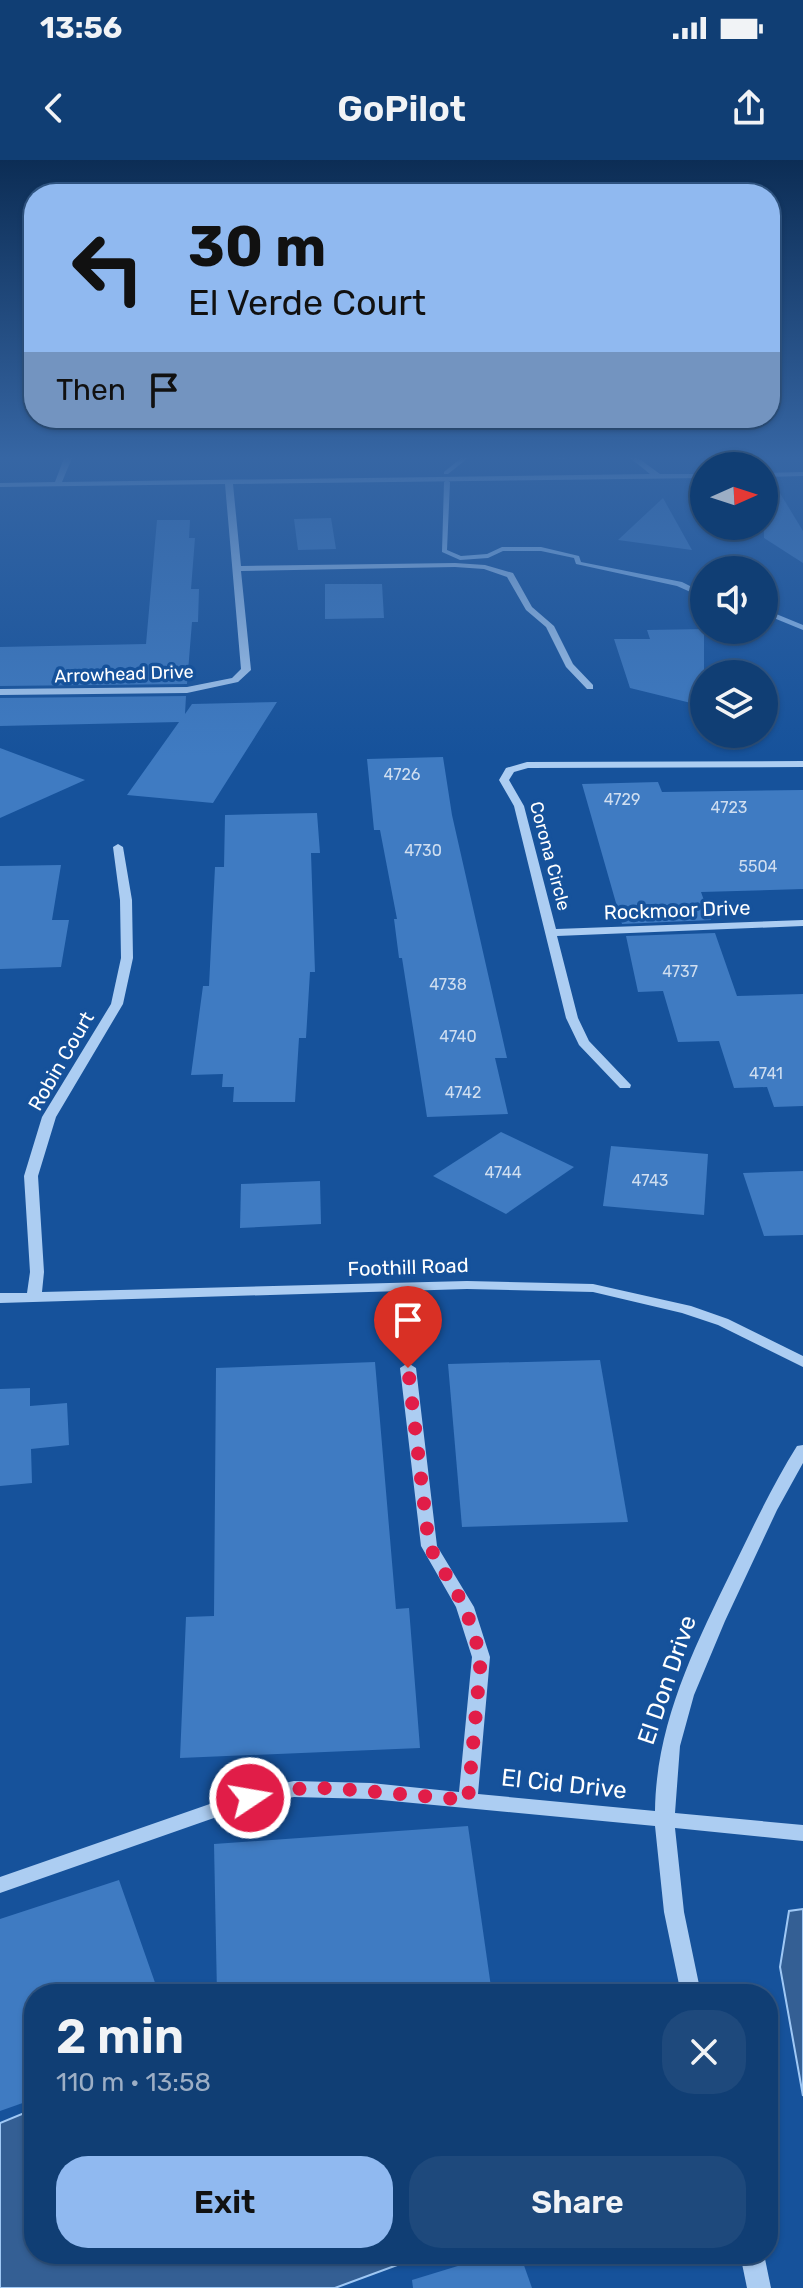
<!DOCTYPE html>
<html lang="en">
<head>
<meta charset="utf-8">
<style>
	body { margin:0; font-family:Rubik,sans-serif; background:#1e497c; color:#f1f3f6; height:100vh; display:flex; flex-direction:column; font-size:30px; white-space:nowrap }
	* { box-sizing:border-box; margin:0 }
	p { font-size:26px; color:#9caec5 }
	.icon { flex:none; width:44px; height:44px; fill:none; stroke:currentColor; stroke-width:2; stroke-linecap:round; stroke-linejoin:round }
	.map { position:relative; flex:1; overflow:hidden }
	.details { position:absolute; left:24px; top:1824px; width:754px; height:280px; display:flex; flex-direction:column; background:#103e74; border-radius:32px; box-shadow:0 2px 6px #0004,0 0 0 2px #305786 }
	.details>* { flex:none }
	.banner { position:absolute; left:24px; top:24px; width:756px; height:244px; border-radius:32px; box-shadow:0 2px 6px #0004,0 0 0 2px #305786; background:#90b9f0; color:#111; overflow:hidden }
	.needle { width:52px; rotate:87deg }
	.tools { position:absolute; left:690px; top:292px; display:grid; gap:16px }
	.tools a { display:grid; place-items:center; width:88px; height:88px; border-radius:50%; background:#103e74; box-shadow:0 2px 6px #0004,0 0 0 2px #305786; font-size:40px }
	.pin { position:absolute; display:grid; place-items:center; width:68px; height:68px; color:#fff; margin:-82px -34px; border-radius:50% 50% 50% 0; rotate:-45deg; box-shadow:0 0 8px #0007 }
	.pin .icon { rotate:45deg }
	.me { position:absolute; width:88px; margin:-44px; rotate:78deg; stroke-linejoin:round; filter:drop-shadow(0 0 6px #0008) }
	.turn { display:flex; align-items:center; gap:28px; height:168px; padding:0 32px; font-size:36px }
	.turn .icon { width:104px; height:104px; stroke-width:2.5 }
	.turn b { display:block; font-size:56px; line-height:68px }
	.then { display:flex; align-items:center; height:76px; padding:0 32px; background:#0003; gap:16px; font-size:30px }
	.round { display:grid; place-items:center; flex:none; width:84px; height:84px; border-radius:32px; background:#1e497c }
	.headline { display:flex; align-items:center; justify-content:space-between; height:136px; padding:0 32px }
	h1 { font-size:48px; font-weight:600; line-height:60px }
	.primary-button { display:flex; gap:16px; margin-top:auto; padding:16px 32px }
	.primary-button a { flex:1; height:92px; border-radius:32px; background:#90b9f0; color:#111; font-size:32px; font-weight:600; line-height:92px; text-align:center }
	.primary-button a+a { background:#1e497c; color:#f1f3f6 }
	.status { display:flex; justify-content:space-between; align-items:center; height:56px; padding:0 40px; background:#103e74; direction:ltr }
	.status svg { height:22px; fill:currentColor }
	header { display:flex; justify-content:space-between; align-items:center; height:104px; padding:0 32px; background:#103e74; font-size:36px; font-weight:600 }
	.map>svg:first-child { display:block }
	.water { fill:#345f94; stroke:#9fc8f5; stroke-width:2 }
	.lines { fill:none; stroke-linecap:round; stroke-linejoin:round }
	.stream { fill:#9fc8f5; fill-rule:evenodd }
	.building { fill:#3f7bc2 }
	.minor { fill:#accdf2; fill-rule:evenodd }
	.route { stroke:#e11d48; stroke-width:14; stroke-dasharray:0 25.2 }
	.labels { text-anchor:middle; stroke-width:7; stroke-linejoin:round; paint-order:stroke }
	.number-label { font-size:16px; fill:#cfdef0 }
	.far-street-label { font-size:18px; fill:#fff; stroke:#16529b }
	.street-label { font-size:20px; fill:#fff; stroke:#16529b }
	.near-street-label { font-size:24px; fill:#fff; stroke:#16529b }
</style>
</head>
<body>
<div class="status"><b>13:56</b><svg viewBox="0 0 49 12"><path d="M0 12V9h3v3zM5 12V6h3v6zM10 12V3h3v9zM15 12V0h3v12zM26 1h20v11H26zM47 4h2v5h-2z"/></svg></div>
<header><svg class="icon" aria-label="back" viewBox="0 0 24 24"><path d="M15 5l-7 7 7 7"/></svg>GoPilot<svg class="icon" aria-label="share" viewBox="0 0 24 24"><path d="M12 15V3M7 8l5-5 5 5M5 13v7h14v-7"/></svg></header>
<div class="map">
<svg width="803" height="2128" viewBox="0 0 803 2128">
	<rect width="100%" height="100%" fill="#16529b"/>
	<!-- water -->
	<g class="water">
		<polygon points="803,1749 803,1936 780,1807 789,1751"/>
		<polygon points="34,1949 34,2094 427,2094 335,2128 0,2128 0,1963"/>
	</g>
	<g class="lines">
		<!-- stream -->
		<g class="stream">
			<polygon points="461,298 468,298 448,314 444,314 444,312"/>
			<polygon points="447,320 450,322 447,390 461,396 487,394 502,387 541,387 579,396 581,402 682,422 704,433 704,438 677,426 576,404 574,398 541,391 503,391 488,398 460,400 442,392 444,322"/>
			<polygon points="764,449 803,465 803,470 764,454"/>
		</g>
	</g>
	<!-- building -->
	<g class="building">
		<polygon points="764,320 772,320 803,371 803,403 764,378"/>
		<polygon points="663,338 692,390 618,380"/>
		<polygon points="331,358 336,389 298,390 294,359"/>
		<polygon points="157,360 190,360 189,378 195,378 191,429 199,429 198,462 192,462 187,524 0,526 0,487 146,484"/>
		<polygon points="325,424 382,424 384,458 325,459"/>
		<polygon points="704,469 704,535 691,543 630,528 614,479 650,479 647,470"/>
		<polygon points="186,536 185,554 192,544 277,542 213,643 127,635 179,562 0,566 0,538"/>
		<polygon points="0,588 85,620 0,658"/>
		<polygon points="443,597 452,655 507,898 495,898 508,954 427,957 402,798 399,798 394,759 397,759 380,670 374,670 367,599"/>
		<polygon points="658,622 662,632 803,630 803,729 701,732 711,760 622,764 582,624"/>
		<polygon points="317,653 320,693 311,693 315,812 310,812 306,878 299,878 295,942 233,942 234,927 222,927 223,914 191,915 203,826 209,826 215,707 224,707 225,655"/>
		<polygon points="61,705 52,760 69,760 61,807 0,809 0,706"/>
		<polygon points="715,773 737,836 803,834 803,946 774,947 767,927 734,928 719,881 678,882 663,831 638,832 626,776"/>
		<polygon points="501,972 574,1007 506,1054 433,1016"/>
		<polygon points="611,986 708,994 704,1055 603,1046"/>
		<polygon points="803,1011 803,1075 764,1076 743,1013"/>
		<polygon points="320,1021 321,1064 240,1068 241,1024"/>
		<polygon points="600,1200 628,1362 462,1367 448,1204"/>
		<polygon points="375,1202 396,1449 409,1448 420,1588 180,1598 186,1457 214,1456 216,1208"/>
		<polygon points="30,1228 30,1246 67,1243 69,1285 31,1289 32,1323 0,1326 0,1229"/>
		<polygon points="468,1666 492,1834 217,1834 214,1684"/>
		<polygon points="119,1720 159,1834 34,1834 34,1939 0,1951 0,1759"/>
		<polygon points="497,2094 520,2094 532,2128 413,2128 412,2120"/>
	</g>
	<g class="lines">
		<!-- minor -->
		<g class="minor">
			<polygon points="64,298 72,298 62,322 650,314 630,298 638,298 660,314 704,314 704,318 233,324 241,406 455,403 485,405 513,413 532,447 554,466 573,504 593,525 593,529 587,529 566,507 546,467 526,450 507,417 484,409 455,407 241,411 251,510 238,522 187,533 0,535 0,529 187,527 232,518 241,509 225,324 0,327 0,323 55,322"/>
			<polygon points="556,298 568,298 564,300"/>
			<polygon points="803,312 803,316 764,317 764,313"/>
			<polygon points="803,601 803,607 528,608 514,612 509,620 524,646 556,769 803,760 803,766 557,776 578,858 589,881 631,925 630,928 620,928 579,885 566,858 514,646 499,620 506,608 527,602"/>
			<polygon points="118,684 123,687 132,740 133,798 123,844 56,957 38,1016 44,1112 42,1132 467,1121 593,1124 691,1146 728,1159 803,1196 803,1207 718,1165 682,1153 593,1132 467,1129 0,1143 0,1133 27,1133 30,1112 24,1016 42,957 111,844 121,798 120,740 113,687"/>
			<path d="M408 1203 416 1208 437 1386 474 1447 490 1497 478 1634 655 1651C656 1564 694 1488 731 1412 752 1369 772 1326 797 1286L803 1285V1303L777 1350 725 1461 694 1535 680 1586 675 1653 803 1665V1681L675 1668 684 1752 701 1834H681L664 1752 655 1666 371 1639 294 1637 251 1645 0 1733V1717L250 1630 294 1621 371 1623 459 1632 472 1497 456 1447 421 1386 400 1208Z"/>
			<polygon points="740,2094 764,2094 771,2128 747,2128"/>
		</g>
	</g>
	<!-- sky -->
	<linearGradient id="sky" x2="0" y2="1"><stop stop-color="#0c2d55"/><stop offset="0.5" stop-color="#3666a4"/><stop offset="1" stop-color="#3666a4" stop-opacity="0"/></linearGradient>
	<rect width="803" height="596" fill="url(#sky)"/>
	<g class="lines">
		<!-- route -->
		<polyline class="route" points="250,1638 294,1629 331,1628 468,1640 481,1497 465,1447 429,1386 408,1208"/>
	</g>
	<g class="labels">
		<!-- number labels -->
		<g class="number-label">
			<text x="402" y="620">4726</text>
			<text x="622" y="645">4729</text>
			<text x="729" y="653">4723</text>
			<text x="423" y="696">4730</text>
			<text x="758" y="712">5504</text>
			<text x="680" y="817">4737</text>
			<text x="448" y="830">4738</text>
			<text x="458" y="882">4740</text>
			<text x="766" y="919">4741</text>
			<text x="463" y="938">4742</text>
			<text x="503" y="1018">4744</text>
			<text x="650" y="1026">4743</text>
		</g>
		<!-- far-street labels -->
		<g class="far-street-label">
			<text transform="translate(124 514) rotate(-2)" y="6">Arrowhead Drive</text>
			<text transform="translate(550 696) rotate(75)" y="6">Corona Circle</text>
		</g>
		<!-- street labels -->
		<g class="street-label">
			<text transform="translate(677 750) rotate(-2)" y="7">Rockmoor Drive</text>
			<text transform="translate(61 901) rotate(-60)" y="7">Robin Court</text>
			<text transform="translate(408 1107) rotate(-2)" y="7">Foothill Road</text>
		</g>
		<!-- near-street labels -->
		<g class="near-street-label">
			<text transform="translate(667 1520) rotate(-71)" y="8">El Don Drive</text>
			<text transform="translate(564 1624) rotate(6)" y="8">El Cid Drive</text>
		</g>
	</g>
</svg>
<div class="tools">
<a><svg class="needle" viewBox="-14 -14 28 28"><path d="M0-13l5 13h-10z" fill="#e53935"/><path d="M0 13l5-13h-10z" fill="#9caec5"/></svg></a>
<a><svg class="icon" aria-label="sound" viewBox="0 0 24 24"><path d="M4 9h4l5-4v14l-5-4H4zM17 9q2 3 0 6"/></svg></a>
<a><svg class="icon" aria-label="layers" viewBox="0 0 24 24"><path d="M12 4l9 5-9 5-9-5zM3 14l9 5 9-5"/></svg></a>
</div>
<div class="pin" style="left:408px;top:1208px;background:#d93025"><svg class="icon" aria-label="arrive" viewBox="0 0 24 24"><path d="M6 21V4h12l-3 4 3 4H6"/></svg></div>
<svg class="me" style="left:250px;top:1638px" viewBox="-20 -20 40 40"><circle r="17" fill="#e11d48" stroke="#fff" stroke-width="3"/><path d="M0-11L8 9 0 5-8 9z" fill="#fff"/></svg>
<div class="banner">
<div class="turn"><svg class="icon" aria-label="left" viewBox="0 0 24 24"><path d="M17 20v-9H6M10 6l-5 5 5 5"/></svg><div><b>30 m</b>El Verde Court</div></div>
<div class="then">Then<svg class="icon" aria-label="arrive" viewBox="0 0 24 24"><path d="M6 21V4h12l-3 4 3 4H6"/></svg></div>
</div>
<section class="details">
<div class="headline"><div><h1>2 min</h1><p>110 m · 13:58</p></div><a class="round"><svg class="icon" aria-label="close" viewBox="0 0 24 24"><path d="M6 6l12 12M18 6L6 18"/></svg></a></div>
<div class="primary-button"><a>Exit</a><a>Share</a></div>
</section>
</div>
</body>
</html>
